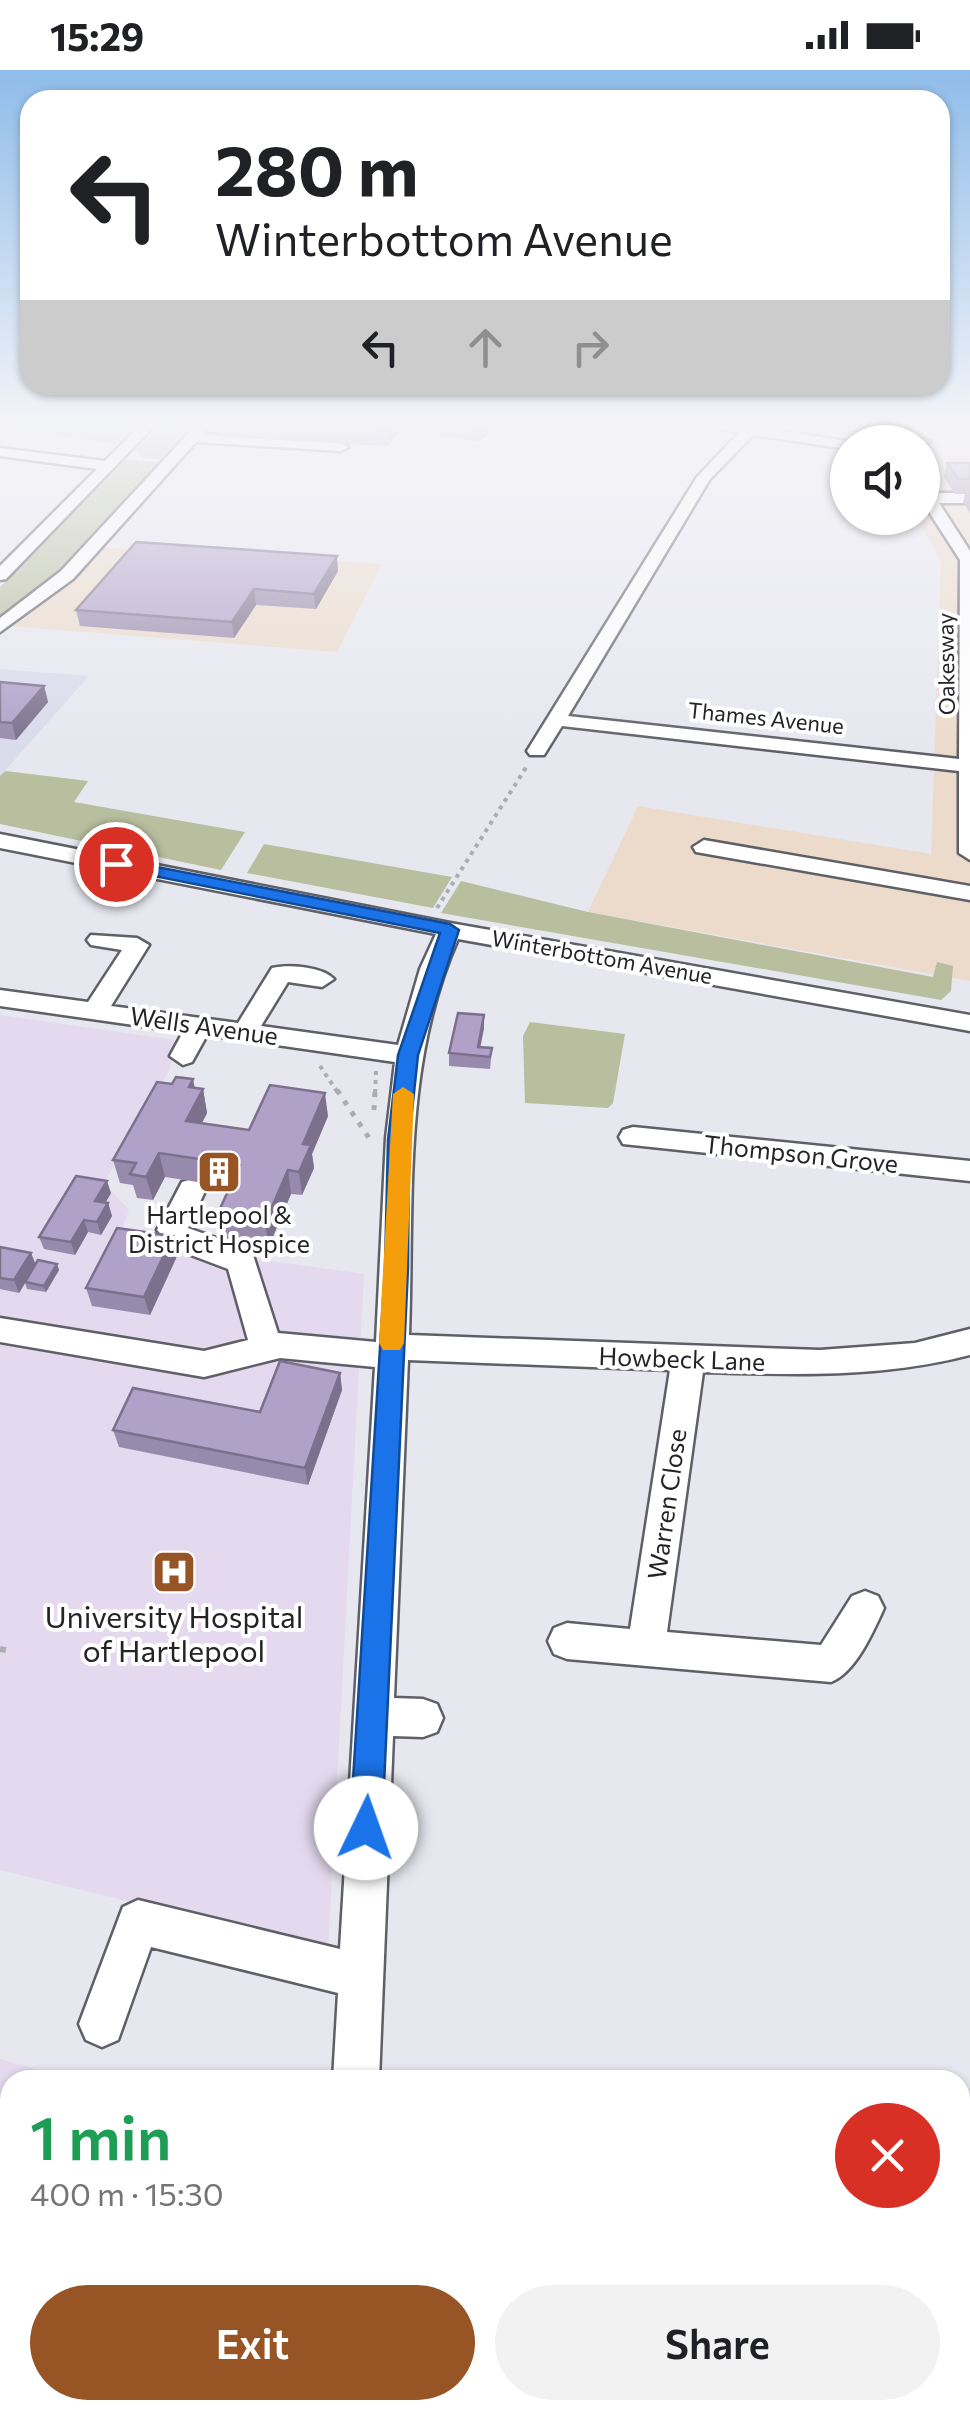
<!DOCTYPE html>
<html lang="en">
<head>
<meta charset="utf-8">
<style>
	body { margin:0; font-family:Commissioner,sans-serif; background:#f2f2f2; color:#202124; height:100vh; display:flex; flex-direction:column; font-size:38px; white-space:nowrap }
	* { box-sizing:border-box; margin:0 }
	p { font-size:32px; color:#757577 }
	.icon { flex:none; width:55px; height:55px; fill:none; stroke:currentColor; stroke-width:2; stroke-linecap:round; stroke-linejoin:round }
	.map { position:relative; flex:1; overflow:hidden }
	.side { position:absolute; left:0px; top:2000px; width:970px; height:350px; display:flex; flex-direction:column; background:#fff; border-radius:30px 30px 0 0; box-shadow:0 2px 8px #0004 }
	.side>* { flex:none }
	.top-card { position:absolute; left:20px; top:20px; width:930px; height:305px; border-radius:30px; box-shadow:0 2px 8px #0004; background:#fff; color:#202124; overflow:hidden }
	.fabs { position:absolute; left:830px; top:355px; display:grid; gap:20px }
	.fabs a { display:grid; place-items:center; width:110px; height:110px; border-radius:50%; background:#fff; box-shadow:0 2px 8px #0004; font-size:50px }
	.pin { position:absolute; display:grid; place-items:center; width:85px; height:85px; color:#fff; margin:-42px; border:5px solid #fff; border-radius:50%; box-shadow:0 2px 10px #0007 }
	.me { position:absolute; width:110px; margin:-55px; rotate:3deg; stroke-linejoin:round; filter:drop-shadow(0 0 8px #0008) }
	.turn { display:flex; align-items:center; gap:35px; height:210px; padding:0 30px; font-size:45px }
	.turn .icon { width:130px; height:130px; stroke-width:2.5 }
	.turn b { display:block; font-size:70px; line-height:85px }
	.lanes { display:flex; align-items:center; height:95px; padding:0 30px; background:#0003; justify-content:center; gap:50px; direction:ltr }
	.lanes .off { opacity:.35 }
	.round { display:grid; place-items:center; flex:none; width:105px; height:105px; border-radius:52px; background:#f2f2f2 }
	.head { display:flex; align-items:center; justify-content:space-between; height:170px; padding:0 30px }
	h1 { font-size:60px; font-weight:600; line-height:75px; color:#1e9e55 }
	.button { display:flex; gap:20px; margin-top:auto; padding:20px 30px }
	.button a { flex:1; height:115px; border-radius:60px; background:#975424; color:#fff; font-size:40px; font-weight:600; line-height:115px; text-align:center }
	.button a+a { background:#f2f2f2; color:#202124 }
	.status { display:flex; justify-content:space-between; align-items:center; height:70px; padding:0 50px; background:#fff; direction:ltr }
	.status svg { height:28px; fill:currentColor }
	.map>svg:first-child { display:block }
	.built { fill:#dadbeb }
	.industrial { fill:#ecdbca }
	.medical { fill:#e4d9ee }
	.green { fill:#b8be9e }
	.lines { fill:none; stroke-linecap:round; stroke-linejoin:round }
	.minor-casing { stroke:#5f5f67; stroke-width:5 }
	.path-far3 { stroke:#acacb3; stroke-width:4; stroke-dasharray:4 5; stroke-linecap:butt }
	.path-far2 { stroke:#acacb3; stroke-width:5; stroke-dasharray:5 8; stroke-linecap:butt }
	.path-far1 { stroke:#acacb3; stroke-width:6; stroke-dasharray:6 10; stroke-linecap:butt }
	.path { stroke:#acacb3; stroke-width:8; stroke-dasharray:8 12; stroke-linecap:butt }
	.minor { fill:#fff; fill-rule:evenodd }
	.wall { fill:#988aac }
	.shaded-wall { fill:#7c708c }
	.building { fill:#b1a0c8; stroke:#7c708c; stroke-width:2.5 }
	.route { fill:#1a73e8; stroke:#114b97; stroke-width:2.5 }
	.slow { fill:#f59e0b }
	.labels { text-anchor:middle; stroke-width:8; stroke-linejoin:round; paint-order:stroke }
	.far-street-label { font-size:22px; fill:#242427; stroke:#fff }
	.street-label { font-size:25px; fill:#242427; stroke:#fff }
	.poi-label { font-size:25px; fill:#242427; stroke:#fff }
	.near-poi-label { font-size:30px; fill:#242427; stroke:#fff }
</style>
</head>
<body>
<div class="status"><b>15:29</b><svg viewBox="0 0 49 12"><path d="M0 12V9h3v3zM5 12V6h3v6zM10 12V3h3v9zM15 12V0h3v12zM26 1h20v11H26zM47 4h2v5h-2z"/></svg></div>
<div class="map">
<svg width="970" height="2350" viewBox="0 0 970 2350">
	<rect width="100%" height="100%" fill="#e7e7f0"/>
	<!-- built -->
	<polygon class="built" points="0,599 89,606 0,706"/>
	<!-- industrial -->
	<g class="industrial">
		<polygon points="216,353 545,353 501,389 196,374"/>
		<polygon points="657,353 970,353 970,911 588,842 638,736 931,784 941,492 917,448 922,448 922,372 848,372 847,383"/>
		<polygon points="101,477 382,494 337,582 9,556"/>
	</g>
	<!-- medical -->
	<g class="medical">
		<polygon points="0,945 175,970 170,999 104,1113 129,1140 118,1170 364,1204 328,1880 0,1800"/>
		<polygon points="0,1989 73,2010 10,2010 10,2340 290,2340 289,2350 0,2350"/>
	</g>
	<!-- green -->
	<g class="green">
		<polygon points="0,353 0,352 143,353 121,374 3,360"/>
		<polygon points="163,353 198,353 164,389 143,388 136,380"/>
		<polygon points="126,390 161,392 54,508 0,549 0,517"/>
		<polygon points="5,701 88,711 74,732 245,762 221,800 0,754 0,706"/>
		<polygon points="264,774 452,807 433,838 247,803"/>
		<polygon points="461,811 588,842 933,907 937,892 953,896 951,921 941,930 441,843"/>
		<polygon points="530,952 625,964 613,1033 608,1038 525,1033 523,966"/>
	</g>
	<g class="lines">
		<defs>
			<g id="minor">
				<polygon points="144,352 158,352 6,509 0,510 0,496 97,399 0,386 0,378 105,391"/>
				<polygon points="199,352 213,352 203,364 341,373 348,377 341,381 196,372 73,509 0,562 0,548 61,501"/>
				<polygon points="687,352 724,352 853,372 848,372 848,379 753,365 710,409 568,646 959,689 960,490 922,431 922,414 933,423 970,423 970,433 939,433 970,481 970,790 959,783 959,701 562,656 544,685 530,685 527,681 697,407 739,363"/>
				<polygon points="914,368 931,371 922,375 907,372"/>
				<path d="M0 764 450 853 970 945V961L458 869C402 994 414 1131 409 1265L820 1280 915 1273 970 1259V1285C881 1308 794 1305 703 1302L667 1562 821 1575 852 1526 865 1521 878 1526 884 1538C873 1562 856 1602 831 1612L567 1589 554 1584 548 1571 554 1558 567 1553 630 1559 670 1300 408 1290 394 1628 423 1629 437 1634 443 1648 437 1662 423 1667 393 1666 379 2010H333L338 1923 151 1877 118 1970 102 1977 86 1970 79 1954 123 1837 138 1830 340 1879 375 1297 280 1288 204 1307 0 1272V1248L204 1281 248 1270 228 1199 175 1179 157 1160 182 1112 192 1109 202 1112 206 1119 188 1158 236 1175 253 1185 278 1263 376 1272 386 1068 395 992 207 965 192 992 183 995 170 986 183 962 0 936V920L88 932 122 880 91 875 87 870 91 865 137 868 149 875 111 936 238 953 272 898C290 894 322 897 334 909L322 917 288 912 261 956 398 975 420 899 436 864 0 778Z"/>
				<polygon points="704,770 970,816 970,830 696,782 693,777"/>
				<polygon points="633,1057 970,1091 970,1111 623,1074 619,1067 623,1060"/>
				<rect x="315" y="2340" width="54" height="10"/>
			</g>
		</defs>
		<!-- minor casing -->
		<use href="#minor" class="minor-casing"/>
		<!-- path-far3 -->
		<g class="path-far3">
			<polyline points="437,838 527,696"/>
			<polyline points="320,996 338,1023"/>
			<polyline points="375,1023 376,1001"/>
		</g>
		<!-- path-far2 -->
		<g class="path-far2">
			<polyline points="337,1020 371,1071"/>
			<polyline points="374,1040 375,1020"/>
		</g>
		<!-- path-far1 -->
		<polyline class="path-far1" points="0,1579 10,1581"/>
		<!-- path -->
		<polyline class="path" points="13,2350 27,2340"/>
		<!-- minor -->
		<use href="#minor" class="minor"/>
	</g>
	<!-- wall -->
	<g class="wall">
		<polygon points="219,352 398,352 399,361 388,376 221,367"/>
		<polygon points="434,352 504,352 478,372 434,365"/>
		<polygon points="761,352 914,352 913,361 903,372"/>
		<polygon points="947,393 970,393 970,443 963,432 965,424 955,424 944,407"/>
		<polygon points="338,501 316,539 256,535 234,568 80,556 76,540"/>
		<polygon points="0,612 44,616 48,632 16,670 0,668"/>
		<polygon points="484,958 480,977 492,978 490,999 449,996 449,983"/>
		<polygon points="195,1018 203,1019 207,1043 202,1053 249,1060 328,1046 312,1084 314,1098 302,1125 291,1124 269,1176 222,1169 217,1145 230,1117 165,1107 153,1130 137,1128 133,1115 120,1113 113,1090"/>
		<polygon points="111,1123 105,1133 108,1133 112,1146 101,1165 88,1162 75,1185 44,1179 39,1167"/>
		<polygon points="0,1177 36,1195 59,1200 46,1222 27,1219 25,1213 19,1223 0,1219"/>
		<polygon points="178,1184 150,1245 92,1236 86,1218"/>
		<polygon points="340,1303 342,1320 308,1415 119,1377 113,1360 260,1342"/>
		<polygon points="970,2048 970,2350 792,2350 796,2340 960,2340 960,2071"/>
	</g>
	<!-- shaded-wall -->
	<g class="shaded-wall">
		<polygon points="390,352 398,352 399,361 388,376 387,359"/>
		<polygon points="486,352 504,352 478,372 478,358"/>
		<polygon points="908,352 914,352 913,361 903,372"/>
		<polygon points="337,486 338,501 316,539 314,524"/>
		<polygon points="254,519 256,535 234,568 232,552"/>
		<polygon points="44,616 48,632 16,670 12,653"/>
		<polygon points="484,945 484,958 478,989 478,977"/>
		<polygon points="193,1009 197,1029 203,1019 207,1043 191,1074 186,1051 189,1017"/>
		<polygon points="325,1023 328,1046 312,1084 314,1098 302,1125 299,1102 303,1074"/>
		<polygon points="159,1083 165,1107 153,1130 146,1107"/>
		<polygon points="288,1100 291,1124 269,1176 265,1153"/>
		<polygon points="107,1111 111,1123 99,1144 95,1131"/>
		<polygon points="108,1133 112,1146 101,1165 97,1152"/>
		<polygon points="84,1150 88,1162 75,1185 71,1172"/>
		<polygon points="173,1166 178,1184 150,1245 144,1227"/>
		<polygon points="31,1183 36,1195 19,1223 14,1210"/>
		<polygon points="57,1194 59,1200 46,1222 44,1216"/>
		<polygon points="340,1303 342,1320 308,1415 305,1398"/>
	</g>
	<!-- building -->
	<g class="building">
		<polygon points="278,352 391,352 387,359"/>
		<polygon points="440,352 486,352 478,358"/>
		<polygon points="947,393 970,393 970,409 958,409"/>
		<polygon points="136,472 337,486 314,524 254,519 232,552 76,540"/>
		<polygon points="0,612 44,616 12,653 0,652"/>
		<polygon points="458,943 484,945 478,977 492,978 490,987 449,983"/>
		<polygon points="176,1007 193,1009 189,1017 203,1019 186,1051 249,1060 270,1015 325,1023 303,1074 311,1075 299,1102 288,1100 265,1153 217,1145 240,1095 159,1083 146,1107 130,1104 136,1093 113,1090 157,1012 172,1014"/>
		<polygon points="76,1106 107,1111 95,1131 108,1133 97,1152 84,1150 71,1172 39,1167"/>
		<polygon points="117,1158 173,1166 144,1227 86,1218"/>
		<polygon points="0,1177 31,1183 14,1210 0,1208"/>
		<polygon points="38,1190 57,1194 44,1216 25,1212"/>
		<polygon points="280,1291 340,1303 305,1398 113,1360 133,1318 260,1342"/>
		<polygon points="970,2060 970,2350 797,2350 801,2340 960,2340 960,2083"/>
	</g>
	<!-- sky -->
	<linearGradient id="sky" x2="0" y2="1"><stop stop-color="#8fbcea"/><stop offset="0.52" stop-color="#f4f4f8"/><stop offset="1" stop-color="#f4f4f8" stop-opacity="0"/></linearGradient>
	<rect width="970" height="682" fill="url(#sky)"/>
	<!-- route -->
	<polygon class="route" points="116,789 450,854 459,860 418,985 409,1070 408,1198 382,1758 377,1769 366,1774 355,1769 350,1758 385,1198 388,1070 398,985 440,863 109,797 109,790"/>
	<!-- slow -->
	<polygon class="slow" points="403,1017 414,1024 404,1273 400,1280 383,1280 379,1273 393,1024"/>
	<!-- icons -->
	<defs>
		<symbol id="building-square" viewBox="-11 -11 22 22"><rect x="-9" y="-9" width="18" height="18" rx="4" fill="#975424" stroke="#fff"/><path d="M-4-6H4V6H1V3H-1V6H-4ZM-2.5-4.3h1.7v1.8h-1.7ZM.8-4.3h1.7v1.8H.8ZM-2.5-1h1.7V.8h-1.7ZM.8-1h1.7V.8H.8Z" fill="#fff"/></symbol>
		<symbol id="hospital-square" viewBox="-11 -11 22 22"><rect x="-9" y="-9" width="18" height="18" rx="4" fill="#975424" stroke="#fff"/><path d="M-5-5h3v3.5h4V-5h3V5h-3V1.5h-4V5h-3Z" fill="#fff"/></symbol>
	</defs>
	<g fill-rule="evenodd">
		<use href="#building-square" x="194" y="1077" width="50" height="50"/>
		<use href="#hospital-square" x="149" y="1477" width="50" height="50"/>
	</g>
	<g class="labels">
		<!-- far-street labels -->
		<g class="far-street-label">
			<text transform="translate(946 594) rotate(-91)" y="8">Oakesway</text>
			<text transform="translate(766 648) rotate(6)" y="8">Thames Avenue</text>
			<text transform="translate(602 887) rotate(10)" y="8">Winterbottom Avenue</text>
		</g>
		<!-- street labels -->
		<g class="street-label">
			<text transform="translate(204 956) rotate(8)" y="9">Wells Avenue</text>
			<text transform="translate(801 1084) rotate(6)" y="9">Thompson Grove</text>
			<text transform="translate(682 1289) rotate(2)" y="9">Howbeck Lane</text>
			<text transform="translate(667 1434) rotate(-82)" y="9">Warren Close</text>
		</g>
		<!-- poi labels -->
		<g class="poi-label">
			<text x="219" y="1154">Hartlepool &amp;<tspan x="219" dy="29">District Hospice</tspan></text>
		</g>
		<!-- near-poi labels -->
		<g class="near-poi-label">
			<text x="174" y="1558">University Hospital<tspan x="174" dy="34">of Hartlepool</tspan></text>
		</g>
	</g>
</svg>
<div class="fabs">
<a><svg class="icon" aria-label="sound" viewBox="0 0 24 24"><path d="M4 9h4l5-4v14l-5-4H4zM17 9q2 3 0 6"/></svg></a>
</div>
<div class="pin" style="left:116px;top:794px;background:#d93025"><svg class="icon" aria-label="arrive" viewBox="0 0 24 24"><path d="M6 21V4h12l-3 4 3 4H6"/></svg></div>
<svg class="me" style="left:366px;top:1758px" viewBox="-20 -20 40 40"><circle r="19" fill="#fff"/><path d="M0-13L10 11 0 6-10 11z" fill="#1a73e8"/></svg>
<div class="top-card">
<div class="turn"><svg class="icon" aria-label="left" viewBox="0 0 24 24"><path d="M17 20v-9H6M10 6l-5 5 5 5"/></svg><div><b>280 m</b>Winterbottom Avenue</div></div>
<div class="lanes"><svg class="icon" aria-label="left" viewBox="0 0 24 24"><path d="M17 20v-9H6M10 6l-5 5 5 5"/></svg><svg class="icon off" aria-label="ahead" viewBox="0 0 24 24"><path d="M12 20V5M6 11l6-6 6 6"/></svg><svg class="icon off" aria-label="right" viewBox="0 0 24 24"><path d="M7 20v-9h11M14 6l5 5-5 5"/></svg></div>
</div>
<section class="side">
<div class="head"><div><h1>1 min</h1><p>400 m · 15:30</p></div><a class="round" style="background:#d93025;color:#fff"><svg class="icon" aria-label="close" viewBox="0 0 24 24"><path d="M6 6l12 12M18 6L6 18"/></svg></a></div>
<div class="button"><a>Exit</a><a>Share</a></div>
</section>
</div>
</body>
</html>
